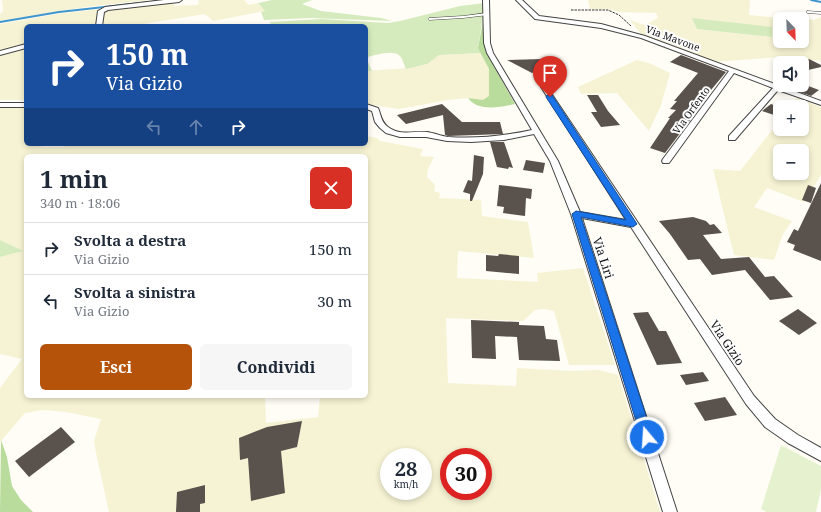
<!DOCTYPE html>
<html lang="it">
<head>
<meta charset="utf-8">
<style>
	body { margin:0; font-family:"Noto Serif",serif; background:#f6f6f7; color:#1f2937; height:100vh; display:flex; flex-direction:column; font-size:15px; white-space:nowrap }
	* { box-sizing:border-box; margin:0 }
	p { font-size:13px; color:#747a83 }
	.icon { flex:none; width:22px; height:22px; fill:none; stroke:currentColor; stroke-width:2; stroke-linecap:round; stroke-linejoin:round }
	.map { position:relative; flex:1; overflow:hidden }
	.sheet { position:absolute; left:24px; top:154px; width:344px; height:244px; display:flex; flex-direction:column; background:#fff; border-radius:6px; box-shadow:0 2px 6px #0003 }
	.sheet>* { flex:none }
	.banner { position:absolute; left:24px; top:24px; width:344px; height:122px; border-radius:6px; box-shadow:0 2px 6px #0003; background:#1a4fa0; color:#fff; overflow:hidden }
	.needle { width:26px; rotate:157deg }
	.tools { position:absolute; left:773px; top:12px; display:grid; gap:8px }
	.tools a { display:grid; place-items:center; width:36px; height:36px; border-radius:6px; background:#fff; box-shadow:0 2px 6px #0003; font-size:20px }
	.speed { position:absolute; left:380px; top:448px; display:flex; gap:8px; font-size:20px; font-weight:700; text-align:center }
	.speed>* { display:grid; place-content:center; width:52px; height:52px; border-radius:50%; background:#fff; box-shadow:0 2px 6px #0003; line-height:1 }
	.speed small { font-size:10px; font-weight:400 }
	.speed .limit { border:6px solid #d22; background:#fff; color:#111 }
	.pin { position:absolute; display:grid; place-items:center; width:34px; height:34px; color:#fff; margin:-41px -17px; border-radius:50% 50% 50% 0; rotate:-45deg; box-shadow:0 0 4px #0007 }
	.pin .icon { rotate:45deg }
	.me { position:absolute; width:44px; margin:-22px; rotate:342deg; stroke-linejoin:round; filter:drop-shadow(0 0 3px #0008) }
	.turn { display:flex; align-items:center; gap:14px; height:84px; padding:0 16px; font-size:18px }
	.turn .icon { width:52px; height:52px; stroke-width:2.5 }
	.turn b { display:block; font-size:28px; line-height:34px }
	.lanes { display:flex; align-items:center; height:38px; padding:0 16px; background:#0003; justify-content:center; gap:20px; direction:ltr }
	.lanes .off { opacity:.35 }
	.round { display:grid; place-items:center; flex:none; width:42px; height:42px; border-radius:6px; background:#f6f6f7 }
	.overview { display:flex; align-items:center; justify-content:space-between; height:68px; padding:0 16px }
	h1 { font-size:24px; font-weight:700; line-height:30px }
	.button { display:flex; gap:8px; margin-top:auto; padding:8px 16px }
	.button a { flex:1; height:46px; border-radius:6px; background:#b45309; color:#fff; font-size:16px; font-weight:700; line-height:46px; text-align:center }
	.button a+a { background:#f6f6f7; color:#1f2937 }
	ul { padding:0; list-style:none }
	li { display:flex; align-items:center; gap:12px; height:52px; padding:0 16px; border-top:1px solid #e0e1e3 }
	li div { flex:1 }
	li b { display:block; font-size:15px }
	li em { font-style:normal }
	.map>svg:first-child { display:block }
	.farmland { fill:#f6f3d4; fill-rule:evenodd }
	.green { fill:#d5ebbd }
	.forest { fill:#b9dc9c }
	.pitch { fill:#e6f2cf }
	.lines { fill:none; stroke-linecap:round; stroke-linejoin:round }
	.stream { stroke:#3f96cf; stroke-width:2 }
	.building { fill:#5a524d }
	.lane-casing { stroke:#444; stroke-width:1 }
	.street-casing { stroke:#444; stroke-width:2 }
	.path { stroke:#333; stroke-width:1; stroke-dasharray:2.5 1; stroke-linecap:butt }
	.lane { fill:#fff; fill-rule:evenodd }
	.street { fill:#fff; fill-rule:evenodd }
	.route { fill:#1a73e8; stroke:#114b97 }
	.labels { text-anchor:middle; stroke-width:4; stroke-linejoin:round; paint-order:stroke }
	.far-street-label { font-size:10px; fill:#111; stroke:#fff }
	.street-label { font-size:12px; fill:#111; stroke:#fff }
</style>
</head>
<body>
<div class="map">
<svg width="821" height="512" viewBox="0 0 821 512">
	<rect width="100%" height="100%" fill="#fffdf5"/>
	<!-- farmland -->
	<g class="farmland">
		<polygon points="2,0 152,0 86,7 0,21 0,14 3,11"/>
		<polygon points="199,0 244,0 249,5 258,3 265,11 213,21 205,14 143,24 143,26 100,26 102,11 121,6 174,3 174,6 198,5"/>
		<path d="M588 0H750L749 15 788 19H780V41H802L801 18 814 20 821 17V61L780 57 713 62 643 37 630 20 645 25 658 18 656 13 619 12 608 9H590ZM772 27 771 37 697 29Z"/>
		<polygon points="102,9 99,12 97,26 26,26 26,100 0,100 0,24 63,13"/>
		<polygon points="481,53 489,69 489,97 487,99 478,101 468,98 448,100 399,109 366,104 366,71 409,68 427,64 439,55"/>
		<polygon points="637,60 649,63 670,73 661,105 649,131 617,93 581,94 578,87"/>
		<path d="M797 98 821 107V175L804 202 767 188 754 207 792 221 783 234 774 260 734 255 713 169 740 171 780 120V129H802V107H790ZM780 151H802V173H780Z"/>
		<path d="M26 105V144H34L43 147H64L67 144H366V136L377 138 380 141 423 149 420 156 434 157 428 169 427 177 435 185 434 191 440 193 439 198 481 200 482 216 528 222 534 258 458 251 457 278 538 282 537 273 583 268 615 365H569L554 311 544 309 535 310 523 321 446 318 448 383 516 386 517 368 570 371 599 370 618 375 660 512H109L96 453 94 441 101 419 66 412 43 410 25 413 0 442V388L22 359 0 354V257L22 251 0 240V106ZM26 156H366V396H320L318 417 266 423 265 396H26ZM389 457H423V491H389ZM449 457H483V491H449Z"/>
	</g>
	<!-- green -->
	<g class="green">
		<polygon points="272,0 312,0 302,4 321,11 381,18 392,21 311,18 264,20 261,12 265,11 258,3"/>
		<path d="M485 3 478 48 481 53 439 55 427 64 406 69C404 65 403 59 400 56 394 49 375 55 368 57L367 60 372 71H366V26H274L269 22 321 19 388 23 400 21 460 6Z"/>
		<polygon points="692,18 772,27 772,37 697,29"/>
		<polygon points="0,240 23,251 0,257"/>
	</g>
	<!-- forest -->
	<g class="forest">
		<path d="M484 16 486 52 515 104C500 107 478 112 468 98L483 100 489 96V69L478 48Z"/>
		<polygon points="1,440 7,457 12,486 21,500 33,512 0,512"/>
	</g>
	<!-- pitch -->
	<polygon class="pitch" points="781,445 821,466 821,489 816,512 766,512 761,509"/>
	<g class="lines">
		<!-- stream -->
		<g class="stream">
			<polyline points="811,0 821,2"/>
			<polyline points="0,22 59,12 168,0"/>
		</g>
	</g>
	<!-- building -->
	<g class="building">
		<polygon points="681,55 726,72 701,102 703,103 665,153 650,148 670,118 668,118 676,110 670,109 677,101 674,101 698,73 670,62"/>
		<polygon points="542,59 546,66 532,73 507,60"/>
		<polygon points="809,59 821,65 821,67 808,70 802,67 802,61"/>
		<polygon points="803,84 819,90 811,96 794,90"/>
		<polygon points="587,95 598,95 608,111 620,125 601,127 591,112 597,112"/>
		<polygon points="442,104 462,122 500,122 503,134 448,136 445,135 443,115 406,124 397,115"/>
		<polygon points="771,104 780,107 780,117 762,111"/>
		<polygon points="490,142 504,142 513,168 509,167 508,169 497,167"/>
		<polygon points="474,155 484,157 483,174 472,201 470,201 470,194 463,192 468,180 472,181"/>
		<polygon points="526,160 545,163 543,173 523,170"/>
		<polygon points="821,183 821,261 793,250 795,245 787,242 794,229 798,231"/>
		<polygon points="499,185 532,189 531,199 526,198 525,216 503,213 504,207 497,206"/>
		<polygon points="808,185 816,188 811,203 802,200"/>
		<polygon points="693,217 706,221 710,225 714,224 722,233 703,235 721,259 749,257 765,277 774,276 793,297 770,300 745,270 712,275 700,259 688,260 670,234 659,221"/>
		<polygon points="499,254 519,256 519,274 486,271 486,255 498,256"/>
		<polygon points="798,309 817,323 799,335 779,321"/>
		<polygon points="648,312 659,331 666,331 682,363 657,365 633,313"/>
		<polygon points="471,320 519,322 519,325 544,326 546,339 557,340 560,361 519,360 517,337 495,336 496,359 472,358"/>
		<polygon points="703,372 709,381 686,385 680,375"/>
		<polygon points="725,397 737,415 705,421 694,403"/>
		<polygon points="302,421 297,447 281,451 285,493 251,501 248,458 240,460 239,438 267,427"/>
		<polygon points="61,427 75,442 29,477 15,461"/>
		<polygon points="205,485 205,503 200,504 200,512 176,512 177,492"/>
	</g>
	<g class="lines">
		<defs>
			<g id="lane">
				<polygon points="808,11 821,12 821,14 807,13 807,11"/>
				<polygon points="487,13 488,14 488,15 463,18 429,20 428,19 429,18 463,16"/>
				<polygon points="539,70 542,71 546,87 545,88 542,87"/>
			</g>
			<g id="street">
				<polygon points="164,0 182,0 179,2 108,10 104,12 102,26 96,26 98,11 105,7"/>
				<path d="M483 0H489L490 43 493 53 558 161 580 212 626 220 541 87 542 86 547 87 754 396 775 419 798 435 821 448V461L788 443 765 427 746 404 631 227 582 218 677 512H663L571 214 550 161 534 134 504 140 471 142 447 141 426 137H400L386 133 380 128 375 122 372 111 366 109V104L378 108C381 115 381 122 388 127 400 136 413 131 427 132 434 133 441 136 448 137 476 139 504 136 532 130L487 53 484 43Z"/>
				<polygon points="516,0 522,0 539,16 601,24 645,36 821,101 821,105 778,90 735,140 729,140 729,136 773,88 734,73 669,163 663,163 662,161 663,159 729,71 641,38 601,28 535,19"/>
				<polygon points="26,44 26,48 0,55 0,51"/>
				<rect x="0" y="103" width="26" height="4"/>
			</g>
		</defs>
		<!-- lane casing -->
		<use href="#lane" class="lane-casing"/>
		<!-- street casing -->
		<use href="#street" class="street-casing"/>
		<!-- path -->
		<polyline class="path" points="571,10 608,10 619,15 631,26"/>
		<!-- lane -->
		<use href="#lane" class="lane"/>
		<!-- street -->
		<use href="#street" class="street"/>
	</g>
	<!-- route -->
	<polygon class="route" points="547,95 552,95 637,224 633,227 581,217 653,437 651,441 647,443 642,441 641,437 572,214 576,211 626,220 546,97"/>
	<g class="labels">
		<!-- far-street labels -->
		<g class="far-street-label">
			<text transform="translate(673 38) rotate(20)" y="4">Via Mavone</text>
			<text transform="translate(691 110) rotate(-54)" y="4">Via Orfento</text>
		</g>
		<!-- street labels -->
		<g class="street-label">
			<text transform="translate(603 258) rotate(72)" y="4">Via Liri</text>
			<text transform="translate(727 343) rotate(56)" y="4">Via Gizio</text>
		</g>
	</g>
</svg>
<div class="tools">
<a><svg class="needle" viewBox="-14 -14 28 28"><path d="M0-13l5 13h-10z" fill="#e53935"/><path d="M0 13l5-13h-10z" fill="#747a83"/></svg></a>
<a><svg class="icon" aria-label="sound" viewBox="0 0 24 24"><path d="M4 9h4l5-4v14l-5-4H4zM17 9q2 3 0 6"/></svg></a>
<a>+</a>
<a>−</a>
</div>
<div class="speed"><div>28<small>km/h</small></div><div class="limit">30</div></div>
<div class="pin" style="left:550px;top:97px;background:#d93025"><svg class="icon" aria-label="arrive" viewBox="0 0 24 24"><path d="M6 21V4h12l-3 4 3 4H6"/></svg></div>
<svg class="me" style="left:647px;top:437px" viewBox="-20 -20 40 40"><circle r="17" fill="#1a73e8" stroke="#fff" stroke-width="3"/><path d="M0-11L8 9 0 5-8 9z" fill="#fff"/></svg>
<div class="banner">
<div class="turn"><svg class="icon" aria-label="right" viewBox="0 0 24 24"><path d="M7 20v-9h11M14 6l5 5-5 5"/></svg><div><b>150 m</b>Via Gizio</div></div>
<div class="lanes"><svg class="icon off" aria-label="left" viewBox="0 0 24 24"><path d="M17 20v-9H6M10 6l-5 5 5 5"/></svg><svg class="icon off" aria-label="ahead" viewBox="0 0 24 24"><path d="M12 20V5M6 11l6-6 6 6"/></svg><svg class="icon" aria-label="right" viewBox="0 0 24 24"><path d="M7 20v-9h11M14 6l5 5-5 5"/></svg></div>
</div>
<section class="sheet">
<div class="overview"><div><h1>1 min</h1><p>340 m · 18:06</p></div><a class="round" style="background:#d93025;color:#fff"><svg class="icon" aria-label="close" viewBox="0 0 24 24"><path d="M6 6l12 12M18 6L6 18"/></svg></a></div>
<ul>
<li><svg class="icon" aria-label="right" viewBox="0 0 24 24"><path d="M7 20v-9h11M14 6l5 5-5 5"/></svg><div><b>Svolta a destra</b><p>Via Gizio</p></div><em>150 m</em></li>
<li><svg class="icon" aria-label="left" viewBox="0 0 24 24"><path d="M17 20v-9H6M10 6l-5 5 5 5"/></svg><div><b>Svolta a sinistra</b><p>Via Gizio</p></div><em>30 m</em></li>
</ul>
<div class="button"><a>Esci</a><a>Condividi</a></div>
</section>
</div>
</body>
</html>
